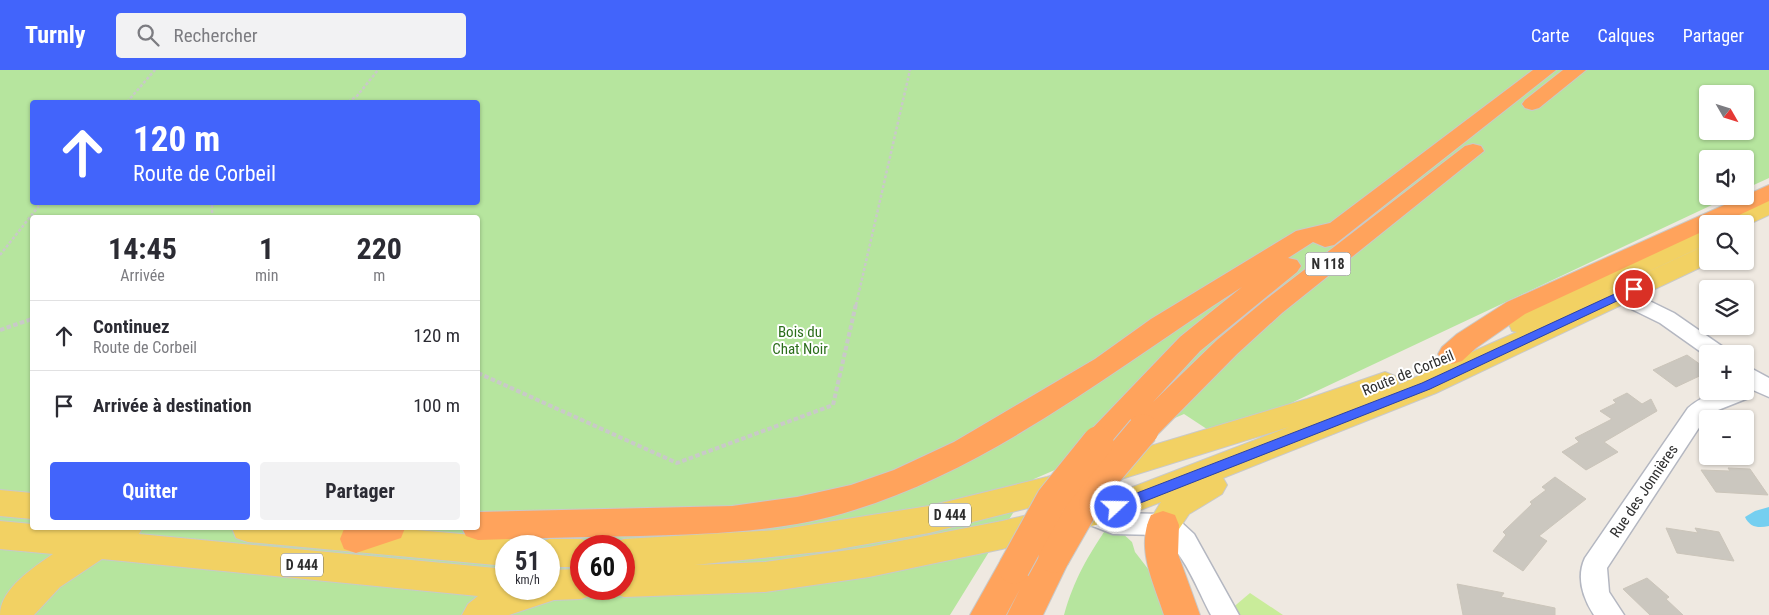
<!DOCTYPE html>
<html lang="fr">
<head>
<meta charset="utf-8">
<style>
	body { margin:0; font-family:"Roboto Condensed",sans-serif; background:#f2f2f3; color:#2b2b33; height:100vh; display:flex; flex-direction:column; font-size:19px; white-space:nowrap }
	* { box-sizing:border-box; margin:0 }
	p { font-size:16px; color:#7c7c81 }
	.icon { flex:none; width:28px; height:28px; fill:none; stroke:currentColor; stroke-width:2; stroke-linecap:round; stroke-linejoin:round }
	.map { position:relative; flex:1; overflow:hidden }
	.side { position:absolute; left:30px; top:145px; width:450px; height:315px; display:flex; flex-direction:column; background:#fff; border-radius:5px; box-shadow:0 1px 4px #0004 }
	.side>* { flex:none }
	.banner { position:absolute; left:30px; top:30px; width:450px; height:105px; border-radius:5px; box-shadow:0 1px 4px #0004; background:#4264fb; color:#fff; overflow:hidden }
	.needle { width:32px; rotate:129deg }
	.buttons { position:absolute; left:1699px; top:15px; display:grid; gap:10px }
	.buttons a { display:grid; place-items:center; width:55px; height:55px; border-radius:5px; background:#fff; box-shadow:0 1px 4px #0004; font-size:25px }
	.speed { position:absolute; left:495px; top:465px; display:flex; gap:10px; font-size:25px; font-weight:700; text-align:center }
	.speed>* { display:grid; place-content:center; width:65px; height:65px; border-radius:50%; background:#fff; box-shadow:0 1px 4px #0004; line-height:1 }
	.speed small { font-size:12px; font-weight:400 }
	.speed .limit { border:8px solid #d22; background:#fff; color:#111 }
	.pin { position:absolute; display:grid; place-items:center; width:42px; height:42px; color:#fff; margin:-21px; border:2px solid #fff; border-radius:50%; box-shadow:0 1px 5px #0007 }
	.me { position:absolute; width:55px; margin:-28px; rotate:69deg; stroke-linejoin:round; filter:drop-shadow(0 0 4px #0008) }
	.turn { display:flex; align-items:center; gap:18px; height:105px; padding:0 20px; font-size:22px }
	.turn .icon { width:65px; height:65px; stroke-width:2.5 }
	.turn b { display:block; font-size:35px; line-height:42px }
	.eta { display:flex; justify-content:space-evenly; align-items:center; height:85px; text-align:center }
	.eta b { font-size:30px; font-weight:700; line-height:35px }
	.action { display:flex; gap:10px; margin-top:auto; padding:10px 20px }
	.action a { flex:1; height:58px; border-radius:5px; background:#4264fb; color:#fff; font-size:20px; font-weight:700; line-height:58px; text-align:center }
	.action a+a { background:#f2f2f3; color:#2b2b33 }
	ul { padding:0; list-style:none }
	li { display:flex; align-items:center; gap:15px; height:70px; padding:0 20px; border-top:1px solid #e1e1e2 }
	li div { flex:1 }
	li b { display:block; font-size:19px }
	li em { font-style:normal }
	header { display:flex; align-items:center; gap:30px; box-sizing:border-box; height:70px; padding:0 25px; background:#4264fb; color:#fff }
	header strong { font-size:24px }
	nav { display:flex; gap:28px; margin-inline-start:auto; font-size:18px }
	.search { width:350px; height:45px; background:#f2f2f3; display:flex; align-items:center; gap:12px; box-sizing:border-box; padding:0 18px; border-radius:5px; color:#7c7c81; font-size:19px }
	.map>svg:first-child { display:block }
	.green { fill:#b6e59e; fill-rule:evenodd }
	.pitch { fill:#c9ec9a }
	.water { fill:#75cff0 }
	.building { fill:#cbc7bf; stroke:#cbc5ba }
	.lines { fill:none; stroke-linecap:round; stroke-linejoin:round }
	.minor-casing { stroke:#b4b7c1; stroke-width:3 }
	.major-casing { stroke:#c9c9c9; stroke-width:2 }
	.highway-casing { stroke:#c9c9c9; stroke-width:2 }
	.path-far1 { stroke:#c9c9c9; stroke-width:2.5; stroke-dasharray:3 2; stroke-linecap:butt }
	.path { stroke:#c9c9c9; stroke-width:4; stroke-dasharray:4.5 2.5; stroke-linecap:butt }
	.minor { fill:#fff; fill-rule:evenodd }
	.major { fill:#f2d163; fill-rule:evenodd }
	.highway { fill:#ffa35c; fill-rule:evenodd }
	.highway-bridge-casing { stroke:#c9c9c9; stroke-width:33; stroke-linecap:butt }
	.highway-bridge { stroke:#ffa35c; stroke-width:31 }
	.route { fill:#4264fb; stroke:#2b41a3 }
	.labels { text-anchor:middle; stroke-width:4; stroke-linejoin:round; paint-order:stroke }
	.shield { fill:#fff; stroke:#6d6d6d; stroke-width:1 }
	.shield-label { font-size:14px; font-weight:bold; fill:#2e2e2e }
	.park-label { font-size:15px; fill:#2c6e1b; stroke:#fff }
	.street-label { font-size:15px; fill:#2e2e2e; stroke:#fff }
</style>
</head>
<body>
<header>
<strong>Turnly</strong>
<div class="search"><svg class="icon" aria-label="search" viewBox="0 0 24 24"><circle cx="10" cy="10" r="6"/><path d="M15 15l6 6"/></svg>Rechercher</div>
<nav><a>Carte</a><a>Calques</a><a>Partager</a></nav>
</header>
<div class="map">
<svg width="1769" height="545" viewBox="0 0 1769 545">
	<rect width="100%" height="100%" fill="#efe9e1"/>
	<!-- green -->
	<g class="green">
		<path d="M0 0H1769V108L1745 119V89H1708V126H1731L1219 367 1184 344 1034 409 950 545H0ZM1708 24H1745V61H1708ZM32 32H478V132H32ZM32 148H478V458H32ZM506 476H549V519H506ZM581 476H624V519H581Z"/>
		<path d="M1108 456 1121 462 1132 472 1135 482 1152 504 1169 545H1064C1074 509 1088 486 1108 456Z"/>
	</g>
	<!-- pitch -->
	<polygon class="pitch" points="1250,523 1283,545 1224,545"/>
	<!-- water -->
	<path class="water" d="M1769 437V456C1759 458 1750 458 1745 447L1755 441Z"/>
	<!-- building -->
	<g class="building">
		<polygon points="1687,285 1708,300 1708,302 1676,317 1653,300"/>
		<polygon points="1627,323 1642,334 1651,329 1657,341 1604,372 1618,382 1586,400 1562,382 1579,372 1575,368 1612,349 1600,341 1616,333 1613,330"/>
		<polygon points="1728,398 1750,399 1768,425 1716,422 1701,400 1730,401"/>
		<polygon points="1555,407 1586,429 1539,466 1547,471 1523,501 1493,481 1506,465 1503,462 1532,434 1530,432 1546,420 1542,417"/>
		<polygon points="1666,458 1698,463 1695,458 1719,462 1734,491 1677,483"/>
		<polygon points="1647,508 1669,527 1666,529 1683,545 1650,545 1623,519"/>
		<polygon points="1457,514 1504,523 1501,527 1555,538 1555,545 1463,545"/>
	</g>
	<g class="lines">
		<defs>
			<g id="minor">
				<polygon points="1622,205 1629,207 1632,212 1627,220 1674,243 1726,279 1729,284 1708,284 1708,287 1660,253 1613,230 1606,218 1615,207"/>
				<path d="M1745 295 1769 308V327L1753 320 1751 327 1713 342 1704 350 1607 498 1609 522 1624 545H1594C1583 528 1576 507 1585 488L1688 338C1705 323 1723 321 1745 321Z"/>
				<path d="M1089 434 1114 443 1163 444 1181 452 1194 464 1239 545H1211C1198 521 1183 479 1159 465L1113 464 1080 451 1077 444 1080 437Z"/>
			</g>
			<g id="major">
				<polygon points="1769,129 1769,145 1745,156 1745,154 1718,154 1721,149"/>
				<path d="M1708 156V174L1570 238 1699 178 1708 176V191H1714L1436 323 1223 408 1227 415 1222 424 1189 444 1175 465 1163 469 1151 465 1147 455 1161 432 1115 450 1002 479 869 507 765 522 624 527 612 523 610 519H624V476H611L612 473 624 469 777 460 929 436 1047 407 1307 329 1385 302 1395 306 1399 313 1398 315 1517 262 1512 261 1509 254 1512 247 1559 221ZM1289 357 1112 425 1002 451 869 477 765 492 695 495 828 481 929 463 1028 438Z"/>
				<polygon points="0,420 32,423 32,449 0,446"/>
				<path d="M0 451 32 454V458L94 460 98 458H142L139 464 506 499V519H549V500L581 499V519H596L593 525 581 529 554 530 509 545H462L468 534 478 526 102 489 60 517 34 545H0C0 519 34 497 53 484L0 479Z"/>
				<polygon points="232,458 394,458 506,468 518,472 520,476 506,476 506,496 248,472 236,468"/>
				<polygon points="549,469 581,469 593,473 594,476 581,476 581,497 549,497 549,476 536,476 537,473"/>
			</g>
			<g id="highway">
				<path d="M1533 0H1556L1334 175 1325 177 1313 172 1288 188 1297 190 1301 196 1297 202 1200 281 1153 332 1217 270 1264 231 1465 76 1473 74 1481 76 1484 81 1282 243 1237 284 1154 368 1143 372 1132 368 1129 358C1116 373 1109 387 1087 380L1083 372 1087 364 1180 267 1242 217C1118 296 996 396 854 440 785 462 712 464 640 466 586 467 532 468 478 470L466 466 462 458H478V442L732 436 797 427 851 415 894 400 954 372 1095 289 1151 249 1296 161 1330 153Z"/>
				<polygon points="1563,0 1586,0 1539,38 1532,40 1525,38 1522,34 1525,30"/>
				<polygon points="1769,115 1769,131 1720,154 1708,154 1708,159 1525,244 1476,278 1462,291 1452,294 1442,291 1438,284 1442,277 1457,264 1507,232"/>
				<path d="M1163 441 1175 445 1179 455 1178 484 1200 545H1164C1154 513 1135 478 1151 445Z"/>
				<polygon points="349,458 405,458 401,468 356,483 344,479 340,469 344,459"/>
				<polygon points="1054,473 1066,477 1071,487 1043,545 1007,545 1020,519 1006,545 970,545 1002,488 1014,483 1026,488 1031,498 1028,505 1042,477"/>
			</g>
		</defs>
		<!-- minor casing -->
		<use href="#minor" class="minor-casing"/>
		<!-- major casing -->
		<use href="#major" class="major-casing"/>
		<!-- highway casing -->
		<use href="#highway" class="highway-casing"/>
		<!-- path-far1 -->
		<g class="path-far1">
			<polyline points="127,32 155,0"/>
			<polyline points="348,32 357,26 378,0"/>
			<polyline points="212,148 212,135 215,132"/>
			<polyline points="0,185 42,132"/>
			<polyline points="856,235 910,0"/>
		</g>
		<!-- path -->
		<g class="path">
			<polyline points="0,260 32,249"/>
			<polyline points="478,303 677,393 833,335 856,234"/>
		</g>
		<!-- minor -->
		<use href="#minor" class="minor"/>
		<!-- major -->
		<use href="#major" class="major"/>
		<!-- highway -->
		<use href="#highway" class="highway"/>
		<defs>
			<g id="highway-bridge">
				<polyline points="1054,487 1093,419 1143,360"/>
				<polyline points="1014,498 1052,429 1098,372"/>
			</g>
		</defs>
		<!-- highway-bridge casing -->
		<use href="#highway-bridge" class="highway-bridge-casing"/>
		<!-- highway-bridge -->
		<use href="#highway-bridge" class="highway-bridge"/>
	</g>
	<!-- route -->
	<polygon class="route" points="1634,215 1638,216 1638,221 1430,319 1120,441 1116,443 1109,437 1111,433 1422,313"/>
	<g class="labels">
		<!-- shield labels -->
		<g class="shield">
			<rect x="1305.5" y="182.5" width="45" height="23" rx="4"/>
			<rect x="929" y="433.5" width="42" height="23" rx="4"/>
			<rect x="281" y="483.5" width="42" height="23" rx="4"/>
		</g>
		<g class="shield-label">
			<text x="1328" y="199">N 118</text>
			<text x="950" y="450">D 444</text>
			<text x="302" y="500">D 444</text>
		</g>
		<!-- park labels -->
		<g class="park-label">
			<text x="800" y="267">Bois du<tspan x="800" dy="17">Chat Noir</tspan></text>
		</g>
		<!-- street labels -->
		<g class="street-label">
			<text transform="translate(1408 303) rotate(-22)" y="5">Route de Corbeil</text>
			<text transform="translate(1644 421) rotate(-56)" y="5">Rue des Jonnières</text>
		</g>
	</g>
</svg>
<div class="buttons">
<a><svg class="needle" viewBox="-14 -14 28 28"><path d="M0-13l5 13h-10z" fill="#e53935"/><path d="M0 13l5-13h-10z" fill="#7c7c81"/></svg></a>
<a><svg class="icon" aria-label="sound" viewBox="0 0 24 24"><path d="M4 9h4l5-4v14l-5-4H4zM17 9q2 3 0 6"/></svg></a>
<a><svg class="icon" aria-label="search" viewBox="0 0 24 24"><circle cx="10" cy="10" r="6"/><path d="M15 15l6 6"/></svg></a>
<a><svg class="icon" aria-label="layers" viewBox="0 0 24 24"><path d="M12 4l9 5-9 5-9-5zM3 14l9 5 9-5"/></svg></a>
<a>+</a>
<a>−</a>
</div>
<div class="speed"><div>51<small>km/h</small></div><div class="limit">60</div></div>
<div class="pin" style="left:1634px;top:219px;background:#d93025"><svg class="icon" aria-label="arrive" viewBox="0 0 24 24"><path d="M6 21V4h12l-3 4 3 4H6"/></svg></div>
<svg class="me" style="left:1116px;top:437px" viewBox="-20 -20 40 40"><circle r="17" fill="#4264fb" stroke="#fff" stroke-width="3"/><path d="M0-11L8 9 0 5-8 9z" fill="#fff"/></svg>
<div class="banner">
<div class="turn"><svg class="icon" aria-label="ahead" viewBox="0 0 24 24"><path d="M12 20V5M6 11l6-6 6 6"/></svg><div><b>120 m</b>Route de Corbeil</div></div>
</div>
<section class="side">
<div class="eta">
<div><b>14:45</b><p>Arrivée</p></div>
<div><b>1</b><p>min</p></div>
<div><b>220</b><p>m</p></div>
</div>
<ul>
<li><svg class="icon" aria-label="ahead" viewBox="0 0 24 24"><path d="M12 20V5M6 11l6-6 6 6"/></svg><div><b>Continuez</b><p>Route de Corbeil</p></div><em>120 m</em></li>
<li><svg class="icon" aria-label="arrive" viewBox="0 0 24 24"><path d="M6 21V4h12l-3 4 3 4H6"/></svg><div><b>Arrivée à destination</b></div><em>100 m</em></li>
</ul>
<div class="action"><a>Quitter</a><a>Partager</a></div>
</section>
</div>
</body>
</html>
